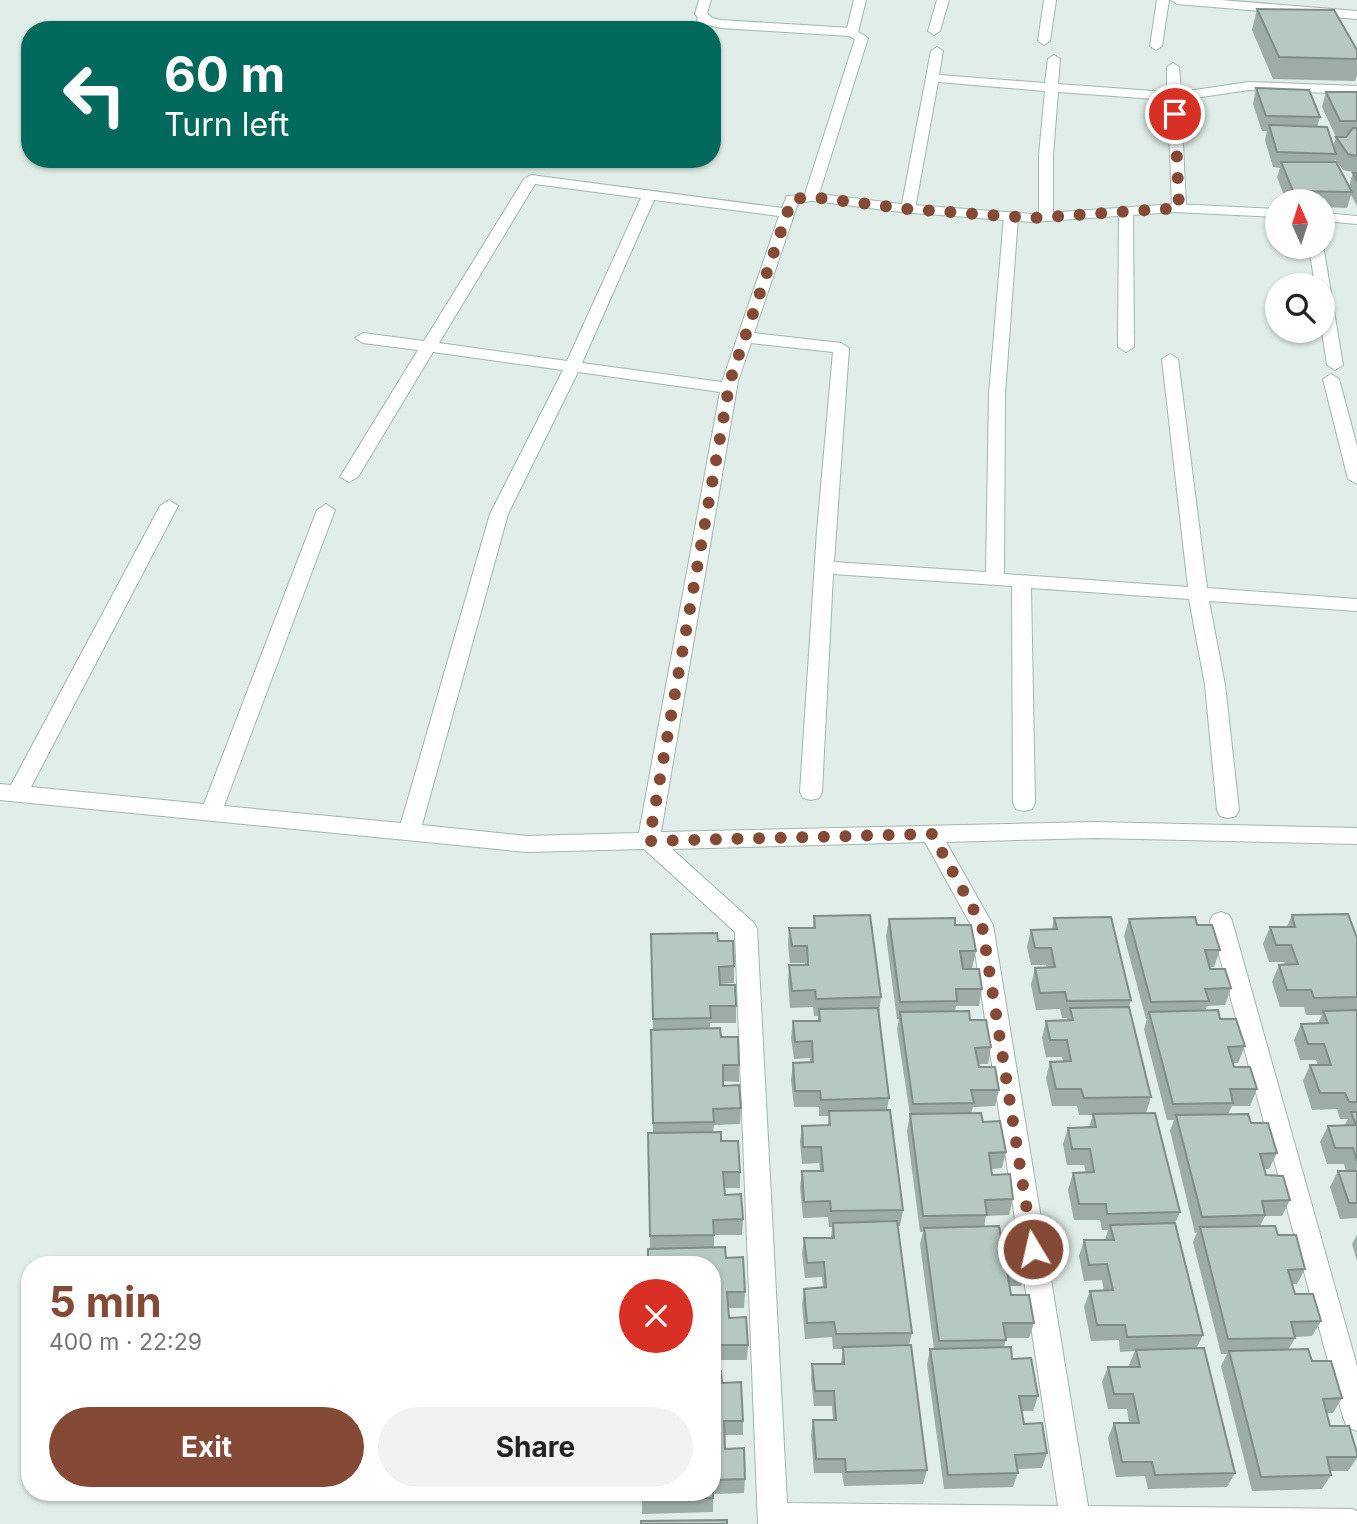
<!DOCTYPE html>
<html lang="en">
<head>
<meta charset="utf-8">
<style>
	body { margin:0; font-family:Inter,sans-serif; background:#f2f2f2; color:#222; height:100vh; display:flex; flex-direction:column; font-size:26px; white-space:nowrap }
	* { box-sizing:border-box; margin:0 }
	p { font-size:23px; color:#767676 }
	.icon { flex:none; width:38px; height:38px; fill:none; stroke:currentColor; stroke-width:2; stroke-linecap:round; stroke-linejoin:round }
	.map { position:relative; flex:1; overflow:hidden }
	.sheet { position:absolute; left:21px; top:1256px; width:700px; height:245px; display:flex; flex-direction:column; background:#fff; border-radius:28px; box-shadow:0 2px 5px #0004 }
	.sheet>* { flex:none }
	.banner { position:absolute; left:21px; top:21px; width:700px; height:147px; border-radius:28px; box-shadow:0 2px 5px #0004; background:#00695c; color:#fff; overflow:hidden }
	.needle { width:46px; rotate:357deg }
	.tools { position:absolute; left:1265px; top:189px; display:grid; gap:14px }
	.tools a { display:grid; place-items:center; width:70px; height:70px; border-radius:50%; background:#fff; box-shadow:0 2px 5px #0004; font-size:35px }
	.pin { position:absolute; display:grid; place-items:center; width:60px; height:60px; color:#fff; margin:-30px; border:4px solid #fff; border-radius:50%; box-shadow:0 2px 7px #0007 }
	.me { position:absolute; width:77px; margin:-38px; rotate:351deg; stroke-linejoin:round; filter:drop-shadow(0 0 5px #0008) }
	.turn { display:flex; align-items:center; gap:24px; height:147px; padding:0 28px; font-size:32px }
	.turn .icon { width:91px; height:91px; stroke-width:2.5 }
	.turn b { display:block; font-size:49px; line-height:60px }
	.round { display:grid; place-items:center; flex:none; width:74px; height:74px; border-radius:37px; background:#f2f2f2 }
	.summary { display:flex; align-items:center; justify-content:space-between; height:119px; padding:0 28px }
	h1 { font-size:42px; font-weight:700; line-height:52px; color:#854a35 }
	.cta { display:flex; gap:14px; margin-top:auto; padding:14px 28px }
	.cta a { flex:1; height:80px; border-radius:42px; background:#854a35; color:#fff; font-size:28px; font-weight:700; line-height:80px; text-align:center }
	.cta a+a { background:#f2f2f2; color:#222 }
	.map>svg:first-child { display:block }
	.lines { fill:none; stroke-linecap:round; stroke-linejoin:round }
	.street-casing { stroke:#a2b6af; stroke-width:2 }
	.secondary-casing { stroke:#9dbab0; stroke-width:2 }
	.street { fill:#fff; fill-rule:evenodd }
	.secondary { fill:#fff; fill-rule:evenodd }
	.wall { fill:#9caca6; fill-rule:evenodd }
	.building { fill:#b5c8c1; stroke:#7f8c87; stroke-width:2 }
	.route { stroke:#854a35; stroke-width:12; stroke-dasharray:0 21.6 }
</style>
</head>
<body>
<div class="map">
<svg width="1357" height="1524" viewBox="0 0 1357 1524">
	<rect width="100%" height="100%" fill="#e0ede8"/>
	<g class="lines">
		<defs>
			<g id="street">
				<polygon points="854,0 866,0 858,32 852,36 846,32"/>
				<polygon points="937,0 949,0 940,31 934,35 928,31"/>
				<polygon points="1044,0 1056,0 1050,41 1044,45 1038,41"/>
				<polygon points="1157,0 1169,0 1162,46 1156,50 1150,46"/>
				<polygon points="1171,0 1221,0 1357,11 1357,19 1177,4"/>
				<polygon points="704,13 710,17 706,30 694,30 698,17"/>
				<polygon points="937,47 943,51 939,75 1045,83 1048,59 1054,55 1060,59 1058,84 1167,92 1167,67 1173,63 1179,67 1181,92 1249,82 1357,86 1357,94 1249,90 1181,100 1186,208 1179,212 1172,208 1168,100 1058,92 1053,155 1053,217 1046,221 1039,217 1039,155 1045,91 938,82 915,209 908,213 901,209 931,51"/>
				<path d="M531 175 782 208 787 196 816 194 818 197 816 200 798 203 754 333 841 343 849 348 834 562 986 572 989 394 1004 216 1011 212 1018 216 1005 394 1004 574 1188 587 1162 359 1170 354 1178 359 1207 588 1357 599V611L1209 601 1225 685 1239 810 1236 816 1228 818 1220 816 1217 810 1205 685 1189 599 1031 588 1035 803 1032 809 1024 811 1016 809 1013 803 1012 586 833 574 822 792 819 798 811 800 803 798 800 792 817 531 833 352 751 343 738 381 661 832 1095 822 1357 828V844L1095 838 946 842 993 925 1088 1506 1352 1509 1357 1511V1524H758L735 932 644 849 527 852 0 800V784L11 785 160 506 169 500 178 506 31 787 204 804 317 510 326 504 335 510 224 806 401 823 490 514 563 370 433 352 358 477 349 482 340 477 418 350 363 343 355 338 363 333 424 341 524 179ZM535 184 641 198 567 361 439 343ZM654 200 779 216 722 382 582 363ZM578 372 720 392 639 833 527 836 422 825 508 514ZM925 842 971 925 1058 1506 787 1503 757 929 754 923 672 849Z"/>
				<polygon points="1126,207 1133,211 1134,347 1126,352 1118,347 1119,211"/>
				<polygon points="1323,245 1343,365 1335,370 1327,365 1322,331 1323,285 1315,285 1309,247"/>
				<polygon points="1331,374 1339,379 1357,446 1357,484 1348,479 1323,379"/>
				<polygon points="1221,912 1229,915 1232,921 1357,1366 1357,1431 1347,1427 1343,1417 1210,921 1213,915"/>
			</g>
			<g id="secondary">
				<polygon points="699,0 711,0 707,13 712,18 721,20 852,28 868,38 819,194 901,204 1032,214 1175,204 1278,209 1278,217 1175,212 1032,222 901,212 806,200 804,197 855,39 849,36 721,28 704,24 695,14"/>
				<polygon points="1323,213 1357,216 1357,224 1323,221"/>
			</g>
		</defs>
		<!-- street casing -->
		<use href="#street" class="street-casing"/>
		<!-- secondary casing -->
		<use href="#secondary" class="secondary-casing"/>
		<!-- street -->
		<use href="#street" class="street"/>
		<!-- secondary -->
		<use href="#secondary" class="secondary"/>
	</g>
	<!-- wall -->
	<g class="wall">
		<polygon points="1257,9 1357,50 1357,76 1355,81 1273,79 1252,30"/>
		<path d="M1256 88 1320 117 1317 127 1333 146 1336 137H1346H1336L1322 107 1326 92H1357V206L1351 195 1347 208 1323 207V201H1286L1277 177 1280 168 1273 167 1265 140 1267 131H1262L1253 104ZM1335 159 1343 170 1357 173H1353L1349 186 1334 162Z"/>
		<polygon points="1292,915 1357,938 1357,1218 1340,1219 1330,1187 1338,1171 1346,1171 1344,1164 1327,1164 1320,1142 1328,1126 1344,1126 1348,1119 1340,1119 1337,1109 1312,1110 1303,1081 1310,1065 1318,1065 1316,1060 1300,1060 1294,1040 1301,1024 1318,1023 1322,1015 1306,1015 1304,1007 1280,1007 1272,982 1279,965 1285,965 1284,962 1269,962 1263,944 1270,927 1287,927"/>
		<polygon points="814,916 881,997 879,1014 889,1098 887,1110 903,1210 900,1226 898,1226 912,1333 909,1345 927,1470 923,1484 844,1486 842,1473 814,1473 811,1435 813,1420 833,1420 832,1406 814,1406 811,1379 812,1364 841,1364 843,1349 833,1349 832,1337 805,1339 802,1304 804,1289 823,1288 822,1277 805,1278 802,1254 804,1238 831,1238 832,1227 829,1227 828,1217 803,1218 800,1187 802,1171 820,1171 819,1163 802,1164 800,1142 802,1126 828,1125 829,1116 819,1116 819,1107 794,1107 791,1080 793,1063 810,1062 810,1058 794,1059 791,1038 793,1021 818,1021 818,1016 814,1016 813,1007 790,1008 788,982 789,965 805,965 805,963 790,963 788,945 789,928 813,928"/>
		<polygon points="1054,918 1131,1000 1129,1007 1151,1097 1146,1113 1180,1212 1175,1223 1203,1335 1196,1349 1235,1473 1227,1487 1148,1489 1145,1476 1116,1477 1108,1438 1114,1423 1129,1423 1127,1409 1108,1409 1102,1382 1108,1367 1130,1367 1129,1365 1135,1351 1120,1352 1119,1340 1091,1341 1084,1307 1090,1291 1104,1291 1102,1280 1084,1281 1079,1256 1084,1240 1105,1240 1108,1230 1102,1230 1100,1220 1074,1220 1068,1190 1073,1173 1086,1173 1084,1165 1067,1165 1063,1144 1068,1128 1089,1127 1093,1115 1079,1115 1077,1106 1052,1106 1046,1078 1050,1062 1063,1061 1062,1057 1046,1057 1042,1038 1046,1021 1067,1020 1067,1018 1062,1018 1060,1009 1036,1010 1031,985 1035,968 1047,967 1046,965 1031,965 1027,947 1031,930 1052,929"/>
		<polygon points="889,919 955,925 976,951 972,968 963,968 982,989 979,1006 956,1006 955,1011 970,1020 991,1047 988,1064 978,1064 979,1067 999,1090 995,1106 973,1107 971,1113 983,1122 1006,1152 1002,1168 991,1169 992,1175 1013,1199 1009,1215 986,1216 984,1227 1001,1237 1025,1270 1021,1286 1009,1286 1011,1295 1034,1323 1029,1338 1006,1338 1004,1347 1038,1396 1033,1411 1022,1411 1024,1424 1047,1453 1042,1468 1017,1469 1018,1473 1013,1487 944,1489 927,1364 930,1349 934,1349 920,1244 923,1232 920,1232 907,1131 910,1115 897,1029 899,1019 897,1019 886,936"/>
		<polygon points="1129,919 1197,925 1220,950 1214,967 1210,967 1210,969 1231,988 1225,1005 1207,1006 1205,1011 1220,1019 1245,1046 1238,1063 1233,1063 1234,1067 1257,1089 1250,1106 1232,1106 1228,1114 1251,1123 1277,1153 1269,1169 1264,1169 1266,1175 1290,1200 1282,1216 1265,1216 1260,1226 1278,1235 1305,1269 1297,1284 1292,1284 1295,1294 1321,1321 1312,1336 1295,1337 1295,1338 1288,1350 1312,1361 1342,1398 1333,1413 1327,1413 1330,1426 1357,1453 1357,1458 1348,1471 1330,1471 1331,1475 1322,1489 1252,1491 1221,1366 1227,1354 1221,1354 1193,1242 1197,1232 1195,1233 1170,1131 1174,1120 1167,1120 1144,1029 1147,1019 1146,1019 1124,936"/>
		<polygon points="651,934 718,941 734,966 734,983 720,984 736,1006 736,1023 710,1023 710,1028 721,1037 739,1065 739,1082 723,1081 723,1086 741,1108 740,1124 714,1125 713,1132 721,1141 740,1172 740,1188 724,1188 725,1195 743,1219 742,1235 714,1235 714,1248 726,1258 745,1292 744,1308 728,1308 729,1318 748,1345 747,1360 718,1360 717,1371 722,1383 743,1421 743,1435 724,1435 725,1449 745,1479 744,1493 713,1494 713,1512 642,1514 642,1493 712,1493 712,1265 650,1249 648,1133 653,1133 651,1030 653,1030"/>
		<polygon points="1357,1235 1357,1261 1352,1244"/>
	</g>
	<!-- building -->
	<g class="building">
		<polygon points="1257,9 1334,10 1357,50 1357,59 1279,57"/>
		<polygon points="1256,88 1309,90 1320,117 1266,116"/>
		<polygon points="1326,92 1357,92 1357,121 1340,121"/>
		<polygon points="1269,125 1327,127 1336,154 1277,152"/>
		<polygon points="1353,128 1357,128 1357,156 1348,154 1336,137 1346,137"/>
		<polygon points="1281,162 1336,162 1352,192 1293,191"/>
		<polygon points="1353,173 1357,173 1357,181"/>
		<polygon points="1348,914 1357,938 1357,997 1314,998 1311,990 1287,990 1279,965 1298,964 1291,945 1276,945 1270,927 1295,927 1292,915"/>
		<polygon points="870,915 881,997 816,999 815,990 792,991 789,965 808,965 807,946 792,946 789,928 815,928 814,916"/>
		<polygon points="1111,917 1131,1000 1067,1001 1065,992 1040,993 1035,968 1055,967 1051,948 1035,948 1031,930 1057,929 1054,918"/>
		<polygon points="1195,917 1197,925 1212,925 1220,950 1205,950 1210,969 1225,969 1231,988 1205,989 1209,1001 1151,1002 1129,919"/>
		<polygon points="955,918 955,925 971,925 976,951 960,951 963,969 979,969 982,989 956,989 957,1001 900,1002 889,919"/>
		<polygon points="717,933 718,941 733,941 734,966 719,967 720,985 735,985 736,1006 710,1006 711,1018 653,1019 651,934"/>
		<polygon points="1129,1007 1151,1097 1084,1098 1081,1089 1056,1089 1050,1062 1071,1061 1067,1040 1050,1040 1046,1021 1073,1020 1070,1008"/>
		<polygon points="878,1008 889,1098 821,1100 820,1091 795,1091 793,1063 813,1062 812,1041 795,1042 793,1021 820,1021 819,1009"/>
		<polygon points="1218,1010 1220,1019 1236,1019 1245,1046 1228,1047 1234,1067 1250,1067 1257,1089 1230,1089 1233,1103 1173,1104 1149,1012"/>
		<polygon points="1357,1010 1357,1102 1349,1102 1345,1093 1320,1093 1310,1065 1331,1065 1324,1044 1308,1044 1301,1024 1328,1023 1323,1011"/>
		<polygon points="969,1011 970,1020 986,1020 991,1047 975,1048 979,1067 995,1067 999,1090 971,1090 974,1103 913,1104 900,1012"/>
		<polygon points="720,1028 721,1037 738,1037 739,1065 723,1065 723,1086 739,1085 741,1108 713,1109 714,1122 653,1123 651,1030"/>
		<polygon points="890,1110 903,1210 831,1211 830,1201 804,1202 802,1171 823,1171 821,1147 803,1147 802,1126 830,1125 829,1111"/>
		<polygon points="1351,1112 1357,1112 1357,1161 1353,1148 1335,1148 1328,1126 1356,1125"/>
		<polygon points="981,1113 983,1122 1000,1121 1006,1152 989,1153 992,1175 1010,1174 1013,1199 985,1200 987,1215 923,1216 910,1114"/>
		<polygon points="1155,1113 1180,1212 1107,1214 1106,1204 1079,1204 1073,1173 1094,1172 1090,1149 1072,1149 1068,1128 1096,1127 1093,1114"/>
		<polygon points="1248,1114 1251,1123 1268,1123 1277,1153 1260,1154 1266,1175 1283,1176 1290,1200 1262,1201 1265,1215 1202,1217 1176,1115"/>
		<polygon points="721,1132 721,1141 738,1141 740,1172 723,1172 725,1195 741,1194 743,1219 713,1220 714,1235 650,1236 648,1133"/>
		<polygon points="1338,1171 1357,1171 1357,1203 1349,1203"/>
		<polygon points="897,1221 912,1333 836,1334 834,1322 807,1323 804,1289 826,1287 824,1262 807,1263 804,1238 834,1238 833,1223"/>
		<polygon points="1175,1223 1203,1335 1127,1337 1125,1325 1097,1325 1090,1291 1113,1290 1107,1264 1089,1265 1084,1240 1114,1240 1110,1225"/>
		<polygon points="999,1226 1001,1237 1019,1237 1025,1270 1007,1271 1011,1295 1029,1295 1034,1323 1003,1323 1006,1340 939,1341 924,1228"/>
		<polygon points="1275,1226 1278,1235 1296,1235 1305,1269 1288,1270 1295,1294 1313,1294 1321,1321 1291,1322 1295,1338 1228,1339 1200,1227"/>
		<polygon points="725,1247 726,1258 743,1257 745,1292 727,1292 729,1318 746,1317 748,1345 717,1345 718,1362 712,1362 712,1265 648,1265 648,1249"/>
		<polygon points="911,1345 927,1470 846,1472 845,1459 816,1459 813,1420 836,1420 834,1391 815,1391 812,1364 844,1364 843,1347"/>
		<polygon points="1011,1347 1012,1359 1031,1358 1038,1396 1019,1396 1024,1424 1042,1423 1047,1453 1015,1455 1018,1473 948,1475 930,1349"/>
		<polygon points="1204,1348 1235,1473 1155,1475 1152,1462 1122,1462 1114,1423 1139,1423 1133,1394 1114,1394 1108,1367 1140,1367 1136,1350"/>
		<polygon points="1308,1349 1312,1361 1331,1361 1342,1398 1323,1399 1330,1426 1349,1426 1357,1453 1357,1457 1327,1457 1331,1475 1261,1477 1229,1351"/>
		<polygon points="712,1371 721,1371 722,1383 741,1382 743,1421 724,1421 725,1449 744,1448 745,1479 713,1480 713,1498 642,1500 642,1493 712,1493"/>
		<polygon points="727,1520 727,1524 641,1524 641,1521"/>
	</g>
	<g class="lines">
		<!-- route -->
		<polyline class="route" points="1033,1249 982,925 932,834 649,841 730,381 792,199 811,197 908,209 1032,218 1179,208 1175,114"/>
	</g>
</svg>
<div class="tools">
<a><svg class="needle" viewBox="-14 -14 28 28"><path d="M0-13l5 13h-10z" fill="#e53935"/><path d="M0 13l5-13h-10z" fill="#767676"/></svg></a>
<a><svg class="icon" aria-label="search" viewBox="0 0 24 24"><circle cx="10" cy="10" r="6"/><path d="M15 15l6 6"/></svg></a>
</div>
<div class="pin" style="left:1175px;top:114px;background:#d93025"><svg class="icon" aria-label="arrive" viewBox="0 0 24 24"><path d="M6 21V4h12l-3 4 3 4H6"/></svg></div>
<svg class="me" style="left:1033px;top:1249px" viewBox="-20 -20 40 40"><circle r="17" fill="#854a35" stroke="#fff" stroke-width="3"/><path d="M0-11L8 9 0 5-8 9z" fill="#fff"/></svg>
<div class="banner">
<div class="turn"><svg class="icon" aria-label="left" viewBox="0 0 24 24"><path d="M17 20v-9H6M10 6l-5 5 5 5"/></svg><div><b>60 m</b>Turn left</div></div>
</div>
<section class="sheet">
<div class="summary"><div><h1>5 min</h1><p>400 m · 22:29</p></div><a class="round" style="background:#d93025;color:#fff"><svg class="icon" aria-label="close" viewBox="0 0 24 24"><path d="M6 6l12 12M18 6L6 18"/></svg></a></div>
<div class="cta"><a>Exit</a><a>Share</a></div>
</section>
</div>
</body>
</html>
